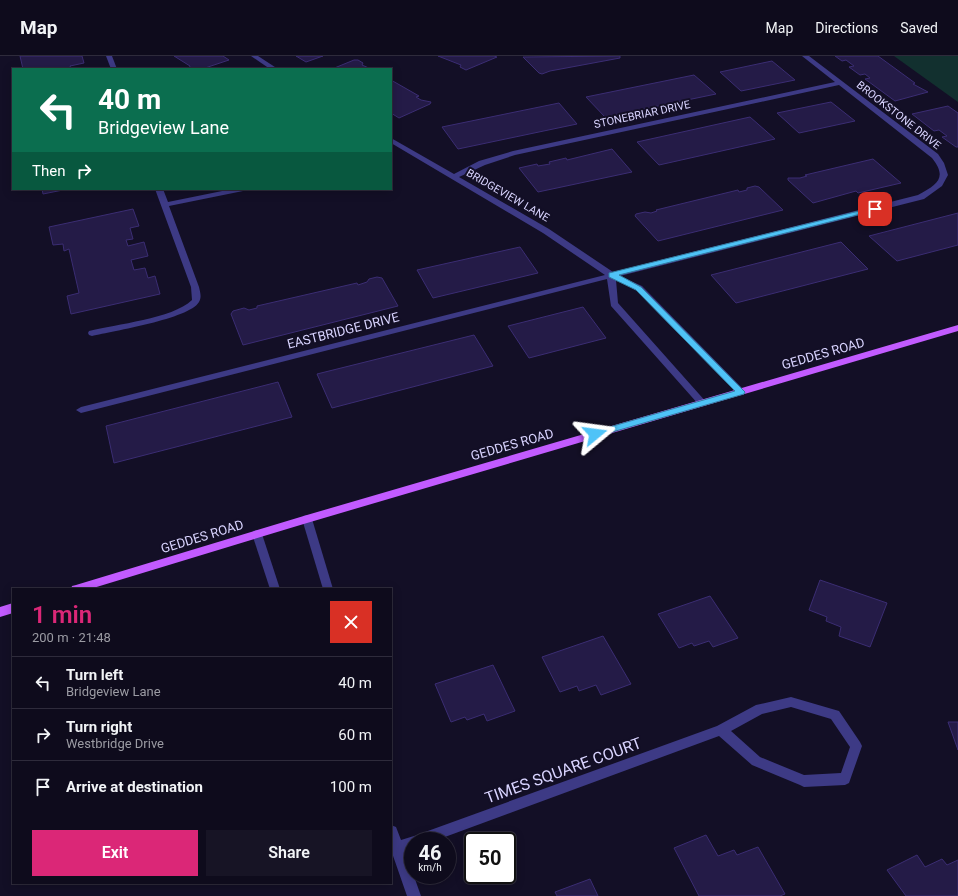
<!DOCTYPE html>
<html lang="en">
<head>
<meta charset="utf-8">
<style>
	body { margin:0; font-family:Roboto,sans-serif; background:#171425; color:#f1f3f6; height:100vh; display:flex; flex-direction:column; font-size:15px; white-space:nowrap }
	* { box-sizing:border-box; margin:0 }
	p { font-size:13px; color:#9b9ba3 }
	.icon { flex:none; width:22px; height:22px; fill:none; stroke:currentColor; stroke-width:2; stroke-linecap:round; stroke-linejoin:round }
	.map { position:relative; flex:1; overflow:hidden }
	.details { position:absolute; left:12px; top:532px; width:380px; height:296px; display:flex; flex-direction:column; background:#0e0b1c; border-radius:0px; box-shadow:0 2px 10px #0003,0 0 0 1px #2e2b3b }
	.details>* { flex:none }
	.hud { position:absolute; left:12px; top:12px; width:380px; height:122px; border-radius:0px; box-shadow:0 2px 10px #0003,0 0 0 1px #2e2b3b; background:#0b6e4f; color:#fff; overflow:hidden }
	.speed { position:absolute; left:404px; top:776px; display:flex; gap:8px; font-size:20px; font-weight:700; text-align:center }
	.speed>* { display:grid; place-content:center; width:52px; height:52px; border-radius:50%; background:#0e0b1c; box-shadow:0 2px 10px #0003,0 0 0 1px #2e2b3b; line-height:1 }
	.speed small { font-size:10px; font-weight:400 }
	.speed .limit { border:2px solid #111; border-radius:6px; background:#fff; color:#111 }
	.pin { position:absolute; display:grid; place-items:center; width:34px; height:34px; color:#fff; margin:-17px; border-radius:8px; box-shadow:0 2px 6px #0006 }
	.me { position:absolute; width:44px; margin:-22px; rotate:74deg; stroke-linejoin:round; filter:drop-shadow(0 0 3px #0008) }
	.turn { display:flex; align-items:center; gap:14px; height:84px; padding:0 20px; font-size:18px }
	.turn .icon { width:52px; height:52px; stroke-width:2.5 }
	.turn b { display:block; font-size:28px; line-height:34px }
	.then { display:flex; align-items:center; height:38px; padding:0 20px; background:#0003; gap:8px; font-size:15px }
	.round { display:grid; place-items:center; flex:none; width:42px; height:42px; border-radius:0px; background:#171425 }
	.summary { display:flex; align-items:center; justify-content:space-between; height:68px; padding:0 20px }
	h1 { font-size:24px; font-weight:600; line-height:30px; color:#db2777 }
	.cta { display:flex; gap:8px; margin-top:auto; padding:8px 20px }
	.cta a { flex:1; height:46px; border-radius:0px; background:#db2777; color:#fff; font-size:16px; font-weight:600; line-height:46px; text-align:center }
	.cta a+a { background:#171425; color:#f1f3f6 }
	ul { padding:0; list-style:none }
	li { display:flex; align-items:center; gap:12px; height:52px; padding:0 20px; border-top:1px solid #2e2b3b }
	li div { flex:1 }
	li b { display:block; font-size:15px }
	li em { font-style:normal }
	header { display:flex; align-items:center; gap:24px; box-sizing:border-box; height:56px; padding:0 20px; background:#0e0b1c; border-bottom:1px solid #2e2b3b }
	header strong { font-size:19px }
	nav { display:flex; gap:22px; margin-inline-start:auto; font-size:14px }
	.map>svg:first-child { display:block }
	.green { fill:#12302f }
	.building { fill:#241b47; stroke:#3b2d73 }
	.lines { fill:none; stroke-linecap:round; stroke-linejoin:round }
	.minor { fill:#3d3a85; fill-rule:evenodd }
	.major { fill:#c25bff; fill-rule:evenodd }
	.route { fill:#4fc3f7; stroke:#337fa1 }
	.labels { text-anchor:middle; stroke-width:4; stroke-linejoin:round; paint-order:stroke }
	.far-street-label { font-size:11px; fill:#d9d4ff; stroke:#130f26 }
	.street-label { font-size:13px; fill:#d9d4ff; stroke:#130f26 }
	.near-street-label { font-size:16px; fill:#d9d4ff; stroke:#130f26 }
</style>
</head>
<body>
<header>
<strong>Map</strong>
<nav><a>Map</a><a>Directions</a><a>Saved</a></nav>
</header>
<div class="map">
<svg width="958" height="840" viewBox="0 0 958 840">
	<rect width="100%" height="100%" fill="#130f26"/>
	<!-- green -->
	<polygon class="green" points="894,0 958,0 958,46"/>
	<!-- building -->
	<g class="building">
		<polygon points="20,0 82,0 84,7 70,10 71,13 23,13"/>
		<polygon points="174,0 223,0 229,4 202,13 189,13 190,10"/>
		<polygon points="296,0 323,0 306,6"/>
		<polygon points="438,0 494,0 497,1 466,14 460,11 461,9"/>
		<polygon points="620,0 620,2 550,15 542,18 539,17 523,1"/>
		<polygon points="835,0 878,0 915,27 913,28 928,36 895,45 865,23 870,22 865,18 860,19 849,11 854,10 846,4 842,5"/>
		<polygon points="354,4 358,4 363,7 362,9 371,13 332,13"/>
		<polygon points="772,5 795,24 741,35 720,16"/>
		<polygon points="694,19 716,38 605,61 586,41"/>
		<polygon points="391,24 419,40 416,41 421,44 431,46 430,48 399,62 391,57"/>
		<polygon points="831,46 855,65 799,77 777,57"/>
		<polygon points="559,47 577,68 458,93 442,71"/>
		<polygon points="948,50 958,57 958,91 956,91 942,81 947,80 939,74 934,75 912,58"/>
		<polygon points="750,61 775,83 659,109 637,86"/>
		<polygon points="612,93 632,116 538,136 519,112 537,108 538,110 550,108 549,106 566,102 567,104"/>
		<polygon points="873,103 901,127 858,137 856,135 813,147 788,124 788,122 800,122 807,120 805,119"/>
		<polygon points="755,130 759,131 783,154 658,185 635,160 636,158 645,156 651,157 657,155 656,154 738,134 739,136 747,134 747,132"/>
		<polygon points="42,133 68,133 43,138"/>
		<polygon points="133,153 139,170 130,172 133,183 126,184 128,190 144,186 148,200 131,204 134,214 145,212 148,222 155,220 160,238 71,258 67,240 79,237 69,193 64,195 63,188 53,189 49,171"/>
		<polygon points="958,157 958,189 897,205 869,180"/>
		<polygon points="841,186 868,213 736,247 711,219"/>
		<polygon points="520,191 538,217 433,242 417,214"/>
		<polygon points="377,221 382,222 398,250 243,289 231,258 233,255 244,252 249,254 257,252 257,250 357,227 358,229 367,226 369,223"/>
		<polygon points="583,251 606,282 529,302 508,270"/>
		<polygon points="474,279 493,310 332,352 317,318"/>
		<polygon points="278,326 292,361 114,407 106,370"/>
		<polygon points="820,524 887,547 870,591 839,580 841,571 826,565 827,561 809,554"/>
		<polygon points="710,540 738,582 713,591 709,585 694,590 692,587 679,592 658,558"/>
		<polygon points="603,580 631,628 601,639 596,629 579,635 577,630 560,636 542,601"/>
		<polygon points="493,609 515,655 487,665 484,658 467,664 465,661 451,666 435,628"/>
		<polygon points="948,666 958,666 958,694"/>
		<polygon points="706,779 718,800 734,794 737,799 758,791 785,838 780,840 699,840 674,792"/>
		<polygon points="917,799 925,811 942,803 947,809 958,804 958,840 906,840 887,814"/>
		<polygon points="590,823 598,840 557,840 555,836"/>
	</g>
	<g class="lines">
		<!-- minor -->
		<g class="minor">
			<polygon points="106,0 112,0 117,13 111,13"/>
			<polygon points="251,0 258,0 278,13 270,13"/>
			<path d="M802 0H809L938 98 944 107 948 119 942 130 924 143 620 220 642 230 744 334 746 336 744 338H738L636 234 616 224 618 247 707 347 705 349H699L611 250 607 223 81 357 76 354 81 351 605 219 543 177 391 87V82L454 118 479 105 513 95 835 26ZM839 29 932 102C948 122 937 129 918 139L613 216 549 173 459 121 485 109 515 99Z"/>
			<path d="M155 133H163L168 146 232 133H247L243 135 169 150 199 231C200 236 202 241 199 246 189 263 113 275 92 280L89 279 88 277 89 275C116 268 172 263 192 244L191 231Z"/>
			<polygon points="307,459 311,460 312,463 333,533 323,533 302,463 303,460"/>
			<polygon points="257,474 261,475 262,478 280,533 270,533 252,478 253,475"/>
			<path d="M791 641 839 655 860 686 862 690 849 727 845 729 804 731 800 729 752 709 719 680 434 785H413V792L405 795 421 840H407L391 794V769L396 771 401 784 414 780 717 670 756 649ZM791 651 831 663 850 691 841 717 804 719 760 701 731 675 762 658Z"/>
		</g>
		<!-- major -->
		<g class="major">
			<polygon points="958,269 958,275 307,467 90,533 71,533 72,530 76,529 307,459"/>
			<polygon points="13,547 13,557 0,561 0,551"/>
		</g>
	</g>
	<!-- route -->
	<polygon class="route" points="875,151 877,151 877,154 619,219 641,231 745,336 744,338 595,381 592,380 592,376 735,335 636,234 609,221 609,217"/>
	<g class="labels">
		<!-- far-street labels -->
		<g class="far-street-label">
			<text transform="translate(642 58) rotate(-12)" y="4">STONEBRIAR DRIVE</text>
			<text transform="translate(899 59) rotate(38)" y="4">BROOKSTONE DRIVE</text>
			<text transform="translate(508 139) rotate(30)" y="4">BRIDGEVIEW LANE</text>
		</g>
		<!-- street labels -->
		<g class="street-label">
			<text transform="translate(343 274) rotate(-14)" y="5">EASTBRIDGE DRIVE</text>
			<text transform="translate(823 297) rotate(-16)" y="5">GEDDES ROAD</text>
			<text transform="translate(512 388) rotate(-16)" y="5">GEDDES ROAD</text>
			<text transform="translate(202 480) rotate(-17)" y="5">GEDDES ROAD</text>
		</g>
		<!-- near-street labels -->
		<g class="near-street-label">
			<text transform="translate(563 714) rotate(-20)" y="6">TIMES SQUARE COURT</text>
		</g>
	</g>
</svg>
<div class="speed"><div>46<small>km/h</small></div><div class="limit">50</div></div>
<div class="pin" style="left:875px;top:153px;background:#d93025"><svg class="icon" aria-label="arrive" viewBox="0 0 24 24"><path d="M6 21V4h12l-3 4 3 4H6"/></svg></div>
<svg class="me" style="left:595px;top:378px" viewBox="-20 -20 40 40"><path d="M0-17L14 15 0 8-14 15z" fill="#4fc3f7" stroke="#fff" stroke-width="4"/></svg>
<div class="hud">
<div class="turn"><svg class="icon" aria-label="left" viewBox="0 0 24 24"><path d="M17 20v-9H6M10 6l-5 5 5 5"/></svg><div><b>40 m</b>Bridgeview Lane</div></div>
<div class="then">Then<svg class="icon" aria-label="right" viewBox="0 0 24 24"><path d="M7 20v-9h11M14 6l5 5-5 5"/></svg></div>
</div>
<section class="details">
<div class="summary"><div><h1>1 min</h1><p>200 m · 21:48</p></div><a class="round" style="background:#d93025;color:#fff"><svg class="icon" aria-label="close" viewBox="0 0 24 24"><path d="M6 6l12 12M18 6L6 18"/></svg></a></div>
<ul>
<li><svg class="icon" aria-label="left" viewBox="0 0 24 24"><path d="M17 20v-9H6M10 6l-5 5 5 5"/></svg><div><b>Turn left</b><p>Bridgeview Lane</p></div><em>40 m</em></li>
<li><svg class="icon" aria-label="right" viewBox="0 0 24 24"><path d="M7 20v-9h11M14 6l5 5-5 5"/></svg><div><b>Turn right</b><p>Westbridge Drive</p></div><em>60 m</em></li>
<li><svg class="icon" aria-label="arrive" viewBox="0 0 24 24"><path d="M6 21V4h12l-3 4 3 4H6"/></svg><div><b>Arrive at destination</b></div><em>100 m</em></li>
</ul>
<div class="cta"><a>Exit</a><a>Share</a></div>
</section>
</div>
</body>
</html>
